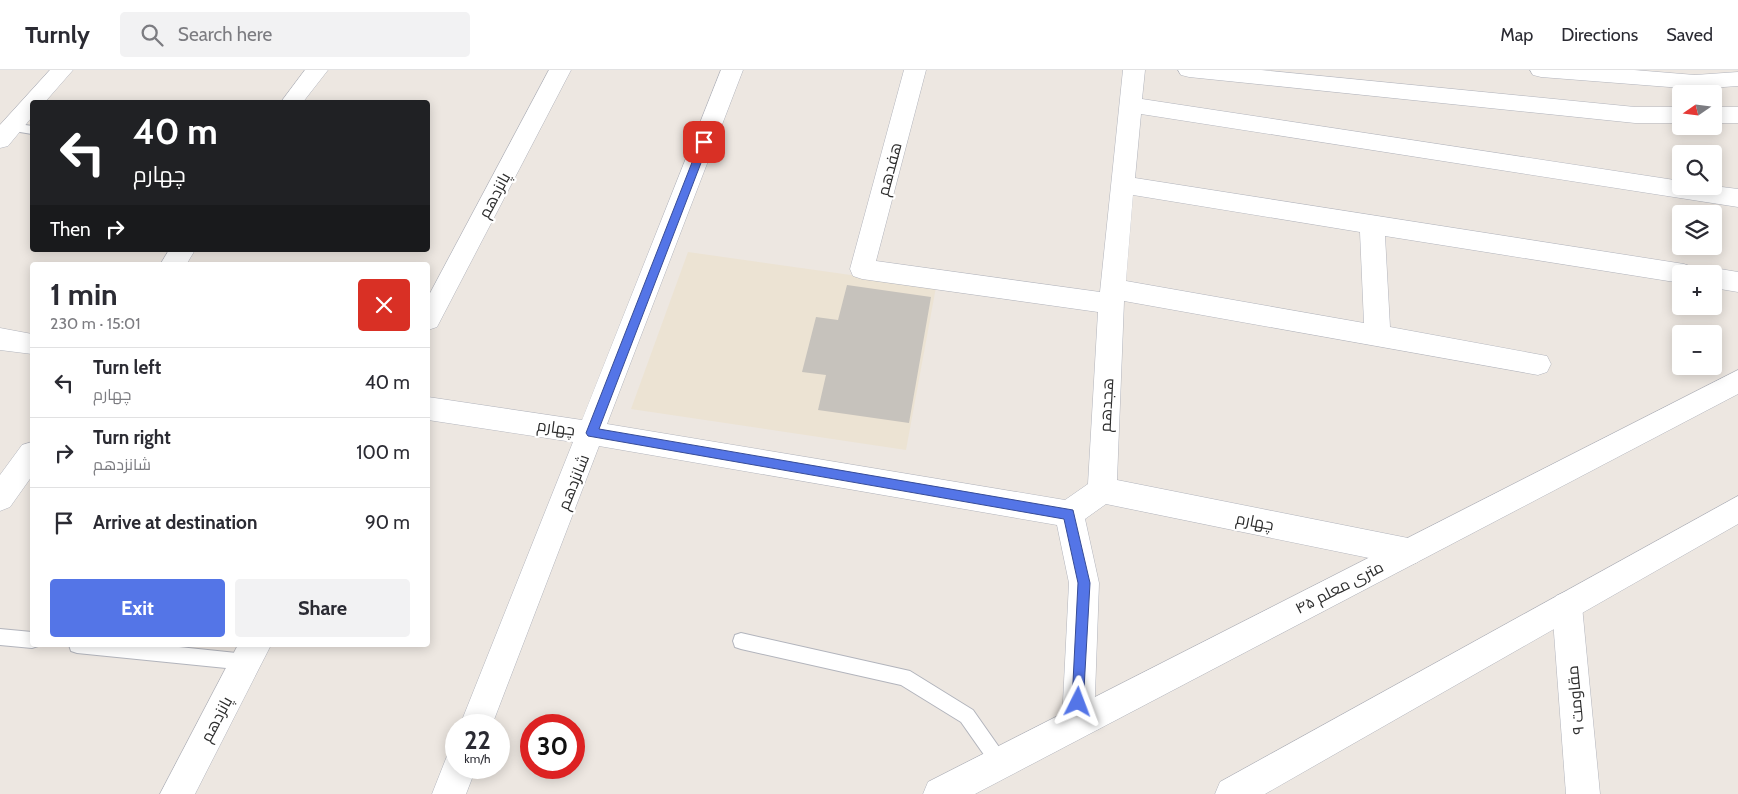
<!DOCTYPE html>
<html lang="en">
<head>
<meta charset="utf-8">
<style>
	body { margin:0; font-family:Cabin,Cairo,sans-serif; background:#f2f2f3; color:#2b2b33; height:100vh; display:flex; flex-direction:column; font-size:19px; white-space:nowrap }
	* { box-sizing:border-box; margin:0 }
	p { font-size:16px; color:#7c7c81 }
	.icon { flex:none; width:28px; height:28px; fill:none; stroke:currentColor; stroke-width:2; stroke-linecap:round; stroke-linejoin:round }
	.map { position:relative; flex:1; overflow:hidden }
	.drawer { position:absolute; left:30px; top:192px; width:400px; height:385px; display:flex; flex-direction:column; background:#fff; border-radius:5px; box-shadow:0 2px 12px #0003 }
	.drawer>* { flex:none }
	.top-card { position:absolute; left:30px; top:30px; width:400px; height:152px; border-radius:5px; box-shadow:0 2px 12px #0003; background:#202124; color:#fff; overflow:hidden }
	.needle { width:32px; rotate:256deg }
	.fabs { position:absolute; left:1672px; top:15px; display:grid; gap:10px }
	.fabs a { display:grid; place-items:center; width:50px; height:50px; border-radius:5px; background:#fff; box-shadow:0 2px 12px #0003; font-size:25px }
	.speed { position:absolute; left:445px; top:644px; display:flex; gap:10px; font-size:25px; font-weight:700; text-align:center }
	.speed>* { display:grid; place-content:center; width:65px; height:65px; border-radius:50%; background:#fff; box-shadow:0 2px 12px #0003; line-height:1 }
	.speed small { font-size:12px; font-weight:400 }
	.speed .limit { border:8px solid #d22; background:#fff; color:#111 }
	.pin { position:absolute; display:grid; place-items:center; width:42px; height:42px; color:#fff; margin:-21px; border-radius:10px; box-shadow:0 2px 8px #0006 }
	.me { position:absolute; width:55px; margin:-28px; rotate:3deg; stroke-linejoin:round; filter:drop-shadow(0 0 4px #0008) }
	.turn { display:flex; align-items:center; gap:18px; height:105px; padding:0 20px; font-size:22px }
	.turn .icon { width:65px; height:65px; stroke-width:2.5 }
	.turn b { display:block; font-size:35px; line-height:42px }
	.then { display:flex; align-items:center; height:48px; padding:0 20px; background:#0003; gap:10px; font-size:19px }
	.round { display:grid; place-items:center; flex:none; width:52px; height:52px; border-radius:5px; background:#f2f2f3 }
	.headline { display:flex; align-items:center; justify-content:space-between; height:85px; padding:0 20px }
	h1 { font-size:30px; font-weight:800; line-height:38px }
	.primary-button { display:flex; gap:10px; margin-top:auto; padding:10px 20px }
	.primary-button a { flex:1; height:58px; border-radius:5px; background:#5475e7; color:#fff; font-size:20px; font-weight:800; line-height:58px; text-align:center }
	.primary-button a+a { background:#f2f2f3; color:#2b2b33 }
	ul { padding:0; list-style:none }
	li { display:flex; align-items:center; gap:15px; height:70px; padding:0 20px; border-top:1px solid #e1e1e2 }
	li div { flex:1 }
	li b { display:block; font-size:19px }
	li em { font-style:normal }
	header { display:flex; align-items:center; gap:30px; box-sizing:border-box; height:70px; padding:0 25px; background:#fff; border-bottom:1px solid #e1e1e2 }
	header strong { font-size:24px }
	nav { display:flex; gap:28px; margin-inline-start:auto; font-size:18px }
	.search { width:350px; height:45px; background:#f2f2f3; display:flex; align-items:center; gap:12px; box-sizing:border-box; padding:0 18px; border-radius:5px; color:#7c7c81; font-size:19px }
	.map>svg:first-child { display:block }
	.education { fill:#ece3d3 }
	.building { fill:#c6c2bc }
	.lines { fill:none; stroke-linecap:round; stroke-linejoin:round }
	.lane-casing { stroke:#b2b4bc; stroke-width:2 }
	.street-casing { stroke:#b2b4bc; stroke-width:1 }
	.secondary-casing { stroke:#b2b4bc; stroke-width:1 }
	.lane { fill:#fff; fill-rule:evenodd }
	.street { fill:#fff; fill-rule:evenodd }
	.secondary { fill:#fff; fill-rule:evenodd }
	.route { fill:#5475e7; stroke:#374c96 }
	.labels { text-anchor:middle; stroke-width:4.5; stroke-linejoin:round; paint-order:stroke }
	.street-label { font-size:16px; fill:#2d2d2d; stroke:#fff }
</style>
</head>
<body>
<header>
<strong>Turnly</strong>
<div class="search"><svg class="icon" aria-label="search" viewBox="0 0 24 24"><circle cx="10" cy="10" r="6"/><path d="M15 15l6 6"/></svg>Search here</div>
<nav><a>Map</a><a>Directions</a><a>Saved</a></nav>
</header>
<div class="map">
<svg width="1738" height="724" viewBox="0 0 1738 724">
	<rect width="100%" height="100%" fill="#ede7e1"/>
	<!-- education -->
	<polygon class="education" points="688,182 936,217 906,380 631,339"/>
	<!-- building -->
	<polygon class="building" points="847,215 931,227 909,353 818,340 826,305 802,302 816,247 838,250"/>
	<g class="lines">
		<defs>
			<g id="lane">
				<polygon points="12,53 32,56 32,64 8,60 6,57"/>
				<polygon points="0,559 32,562 32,575 38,576 32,578 0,575"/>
				<polygon points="741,563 910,601 973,640 1006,687 1009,693 1006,699 1000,702 994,699 961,652 901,615 741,579 735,577 733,571 735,565"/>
				<polygon points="69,575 160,575 246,584 252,586 255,592 252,598 246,600 77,583 71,581"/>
			</g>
			<g id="street">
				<polygon points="50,0 73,0 45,32 32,32 32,47 8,76 0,78 0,55"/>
				<polygon points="305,0 328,0 303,32 281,32"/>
				<polygon points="549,0 571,0 437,257 428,260 428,227"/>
				<path d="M721 0H743L607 354 1065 430 1088 414 1098 242 862 209 853 206 850 199 904 0H926L876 191 1100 222 1123 0H1145L1142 29 1681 111V116H1714L1738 119V137L1141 44 1135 108 1684 194 1693 197 1696 204H1681V213L1385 166 1390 257 1547 286 1551 294 1547 302 1538 305 1124 231 1117 410 1408 468 1418 472 1423 482 1418 492 1408 496 1106 434 1085 449 1099 513 1094 652 1089 663 1078 668 1067 663 1062 652 1069 513 1057 455 599 376 492 655H460L573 372 428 350V327L582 350ZM1133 125 1360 162 1364 253 1126 211Z"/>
				<polygon points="1178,0 1261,0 1635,37 1681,37 1681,53 1635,53 1189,7 1181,5"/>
				<rect x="1714" y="37" width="24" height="16"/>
				<polygon points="169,180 195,180 186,195 160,195"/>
				<polygon points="1714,198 1738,202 1738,222 1714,218 1714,204 1704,204"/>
				<polygon points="0,258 32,264 32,284 0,280"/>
				<polygon points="32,372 32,406 10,437 0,441 0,405 22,375"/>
				<polygon points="1567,521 1578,526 1582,536 1600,724 1566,724 1552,536 1556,526"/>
				<polygon points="238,575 271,575 195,724 160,724"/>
				<polygon points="456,683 456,698 476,698 466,724 432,724 447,686"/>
			</g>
			<g id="secondary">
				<polygon points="1530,0 1634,0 1695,5 1738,2 1738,16 1695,19 1541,7 1533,5"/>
				<polygon points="1738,300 1738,324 975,724 923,724 928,712"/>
				<polygon points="1738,426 1738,454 1265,724 1215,724 1220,712"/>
			</g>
		</defs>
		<!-- lane casing -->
		<use href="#lane" class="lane-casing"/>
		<!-- street casing -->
		<use href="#street" class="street-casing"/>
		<!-- secondary casing -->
		<use href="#secondary" class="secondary-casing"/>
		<!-- lane -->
		<use href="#lane" class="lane"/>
		<!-- street -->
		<use href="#street" class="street"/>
		<!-- secondary -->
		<use href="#secondary" class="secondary"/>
	</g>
	<!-- route -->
	<polygon class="route" points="704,69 709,72 599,359 1073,440 1090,513 1083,637 1078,639 1074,637 1072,632 1078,513 1064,449 588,366 586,363 700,72"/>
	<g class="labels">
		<!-- street labels -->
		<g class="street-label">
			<text transform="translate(889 99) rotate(-75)" y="6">هفدهم</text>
			<text transform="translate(494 125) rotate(-62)" y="6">پانزدهم</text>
			<text transform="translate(1106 335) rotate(-87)" y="6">هجدهم</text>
			<text transform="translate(556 357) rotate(8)" y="6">چهارم</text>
			<text transform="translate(573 412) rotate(-68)" y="6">شانزدهم</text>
			<text transform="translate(1255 451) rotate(11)" y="6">چهارم</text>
			<text transform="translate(1339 517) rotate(-27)" y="6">۴۵ متری معلم</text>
			<text transform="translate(1575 630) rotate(-95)" y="6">مقاومت ۹</text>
			<text transform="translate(216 649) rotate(-62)" y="6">پانزدهم</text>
		</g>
	</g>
</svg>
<div class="fabs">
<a><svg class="needle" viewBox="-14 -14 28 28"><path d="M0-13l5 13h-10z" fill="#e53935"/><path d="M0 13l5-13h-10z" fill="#7c7c81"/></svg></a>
<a><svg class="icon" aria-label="search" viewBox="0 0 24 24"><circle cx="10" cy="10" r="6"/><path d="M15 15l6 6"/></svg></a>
<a><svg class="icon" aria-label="layers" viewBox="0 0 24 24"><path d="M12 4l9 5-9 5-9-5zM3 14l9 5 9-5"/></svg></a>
<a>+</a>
<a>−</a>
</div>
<div class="speed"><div>22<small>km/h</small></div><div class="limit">30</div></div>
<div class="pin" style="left:704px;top:72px;background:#d93025"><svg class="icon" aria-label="arrive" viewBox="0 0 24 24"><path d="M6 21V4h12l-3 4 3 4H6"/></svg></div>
<svg class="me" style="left:1078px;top:632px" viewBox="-20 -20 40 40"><path d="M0-17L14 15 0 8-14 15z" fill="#5475e7" stroke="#fff" stroke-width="4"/></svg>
<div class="top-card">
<div class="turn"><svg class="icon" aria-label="left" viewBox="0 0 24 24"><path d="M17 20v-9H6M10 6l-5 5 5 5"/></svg><div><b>40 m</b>چهارم</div></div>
<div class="then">Then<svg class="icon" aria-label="right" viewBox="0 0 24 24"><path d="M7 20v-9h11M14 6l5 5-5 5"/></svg></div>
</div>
<section class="drawer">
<div class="headline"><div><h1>1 min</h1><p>230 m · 15:01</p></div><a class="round" style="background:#d93025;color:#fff"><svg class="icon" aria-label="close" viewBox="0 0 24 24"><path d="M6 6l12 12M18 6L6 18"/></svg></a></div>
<ul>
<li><svg class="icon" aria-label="left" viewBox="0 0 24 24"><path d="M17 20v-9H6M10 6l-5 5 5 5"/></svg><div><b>Turn left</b><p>چهارم</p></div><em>40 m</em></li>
<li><svg class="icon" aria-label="right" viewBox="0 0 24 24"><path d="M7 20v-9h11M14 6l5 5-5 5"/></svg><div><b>Turn right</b><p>شانزدهم</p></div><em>100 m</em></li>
<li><svg class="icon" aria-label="arrive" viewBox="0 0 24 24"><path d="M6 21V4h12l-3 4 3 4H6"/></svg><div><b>Arrive at destination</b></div><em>90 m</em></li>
</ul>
<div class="primary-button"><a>Exit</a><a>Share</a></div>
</section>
</div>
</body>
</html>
